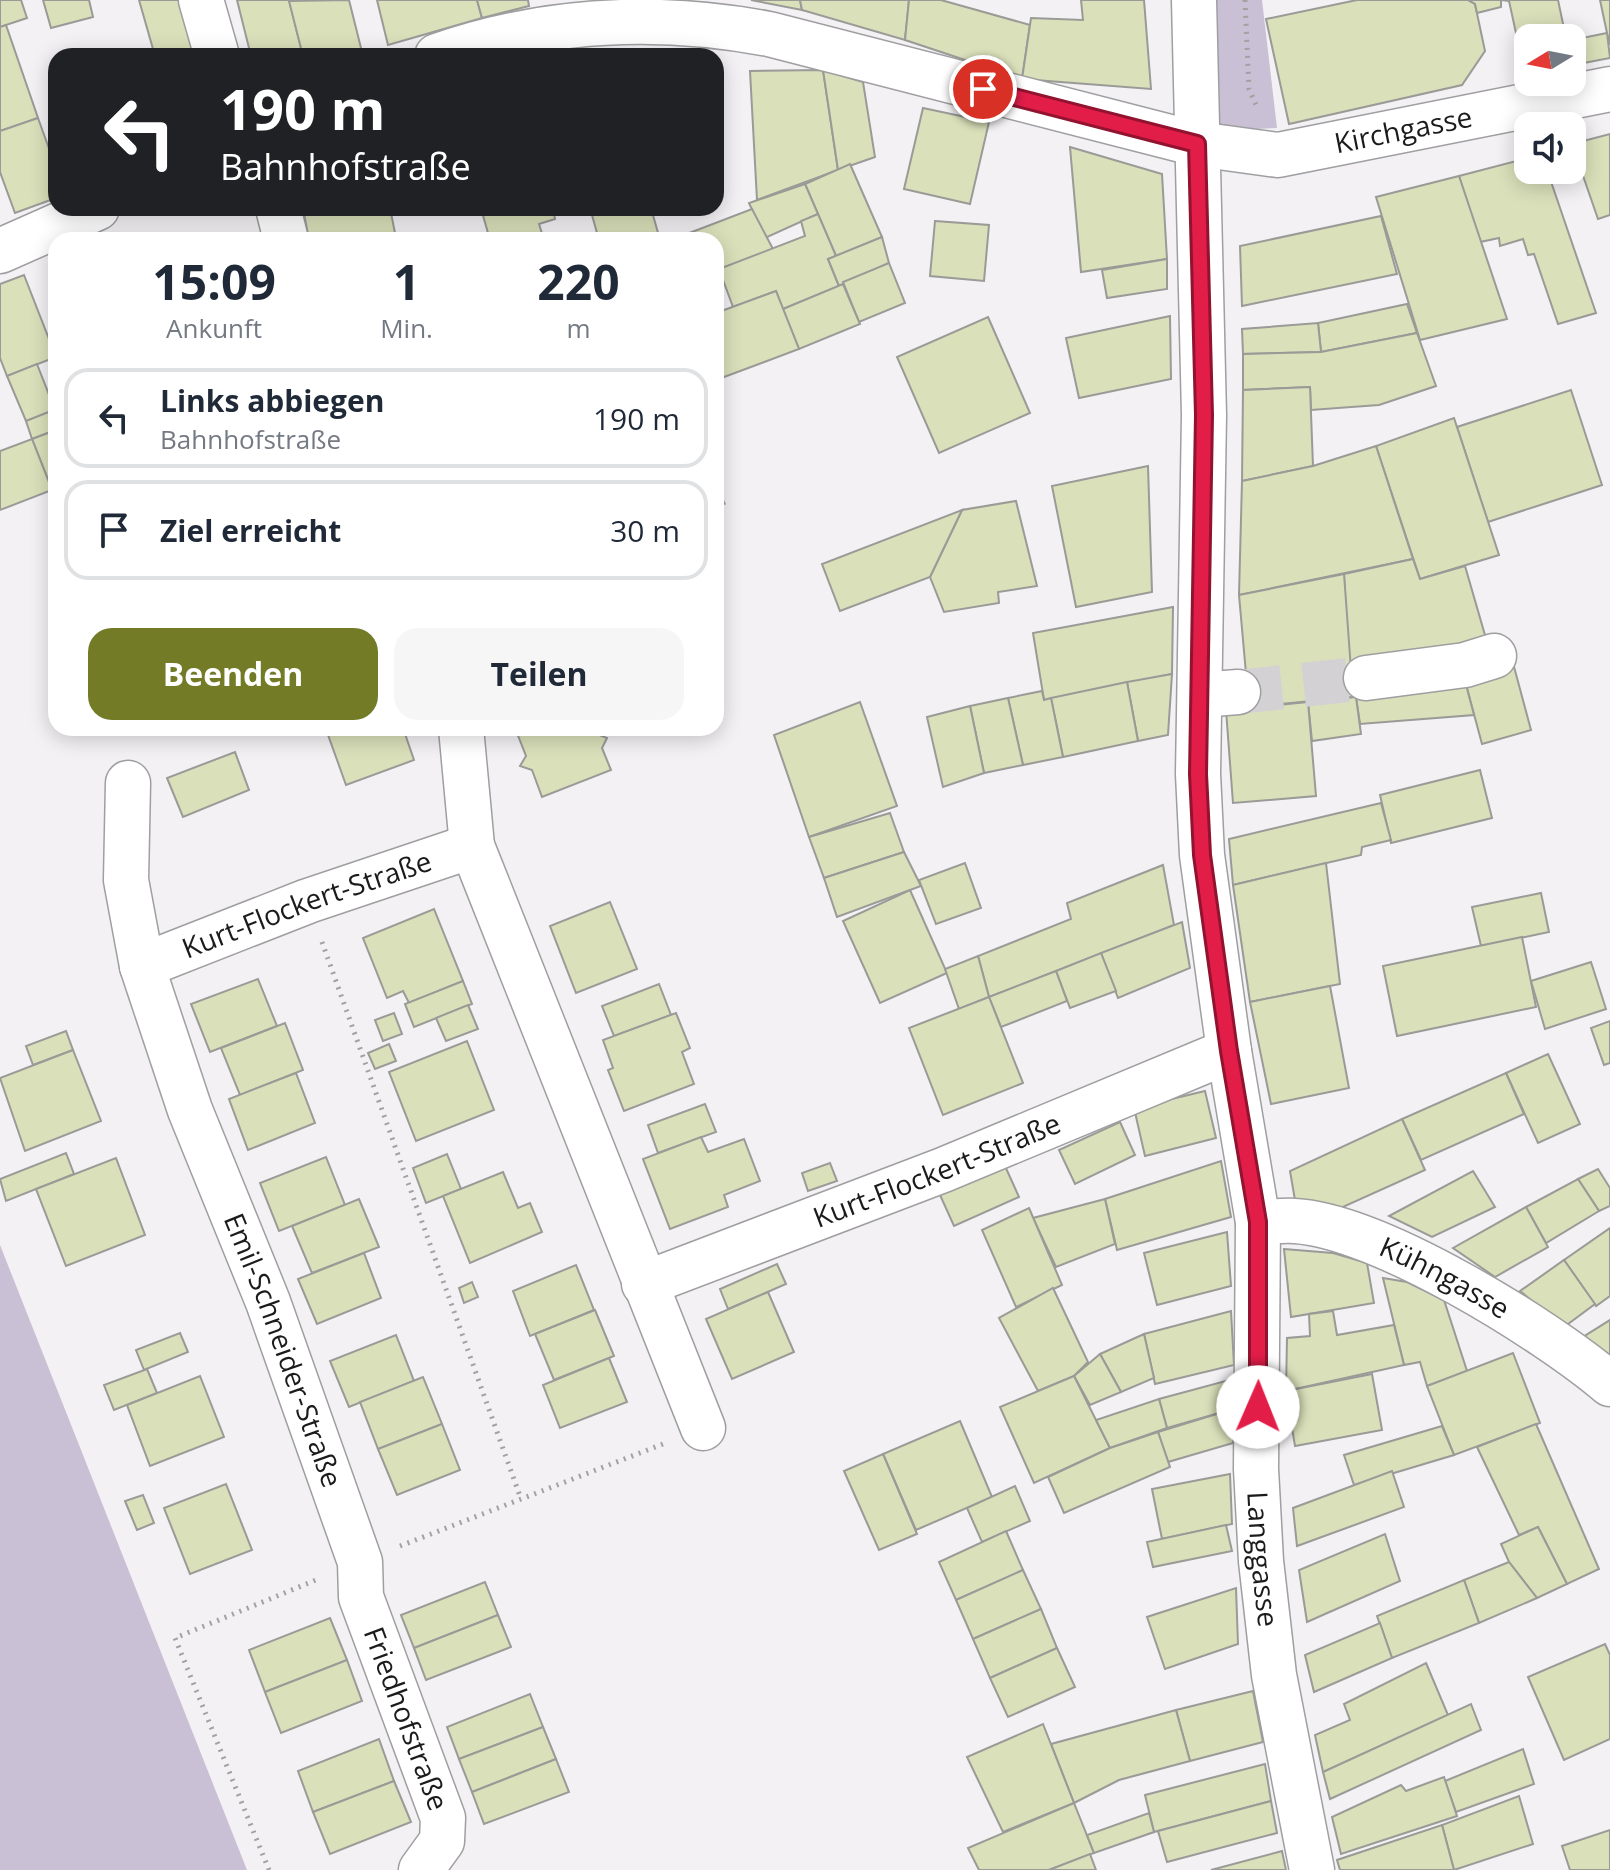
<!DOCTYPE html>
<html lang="de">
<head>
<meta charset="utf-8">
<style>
	body { margin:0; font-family:"Open Sans",sans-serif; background:#f6f6f7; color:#1f2937; height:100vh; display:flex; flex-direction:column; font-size:30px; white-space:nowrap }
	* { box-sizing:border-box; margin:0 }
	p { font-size:26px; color:#747a83 }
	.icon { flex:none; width:44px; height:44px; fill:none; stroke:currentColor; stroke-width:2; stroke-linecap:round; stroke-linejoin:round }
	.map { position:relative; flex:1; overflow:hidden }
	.panel { position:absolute; left:48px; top:232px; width:676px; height:504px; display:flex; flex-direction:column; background:#fff; border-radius:24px; box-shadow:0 4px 20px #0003 }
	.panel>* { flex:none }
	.hud { position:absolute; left:48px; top:48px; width:676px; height:168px; border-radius:24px; box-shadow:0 4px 20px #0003; background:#202124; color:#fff; overflow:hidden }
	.needle { width:52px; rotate:260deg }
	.controls { position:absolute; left:1514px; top:24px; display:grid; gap:16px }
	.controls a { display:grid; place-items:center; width:72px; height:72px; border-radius:16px; background:#fff; box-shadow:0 4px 20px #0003; font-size:40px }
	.pin { position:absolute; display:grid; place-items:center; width:68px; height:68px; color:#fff; margin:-34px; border:4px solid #fff; border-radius:50%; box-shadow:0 2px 8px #0007 }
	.me { position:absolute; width:88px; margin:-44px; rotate:1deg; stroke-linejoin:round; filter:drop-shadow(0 0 6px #0008) }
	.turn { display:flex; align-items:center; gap:28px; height:168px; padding:0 40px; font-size:36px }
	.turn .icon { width:104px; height:104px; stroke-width:2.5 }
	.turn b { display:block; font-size:56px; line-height:68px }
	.eta { display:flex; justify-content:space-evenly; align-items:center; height:136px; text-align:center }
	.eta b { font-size:48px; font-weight:700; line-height:56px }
	.primary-button { display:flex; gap:16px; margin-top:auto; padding:16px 40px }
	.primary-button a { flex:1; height:92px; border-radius:24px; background:#747b26; color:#fff; font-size:32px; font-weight:700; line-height:92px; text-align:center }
	.primary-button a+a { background:#f6f6f7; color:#1f2937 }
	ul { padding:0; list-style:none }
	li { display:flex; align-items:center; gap:24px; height:100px; margin:0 16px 12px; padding:0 24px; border:4px solid #e0e1e3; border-radius:24px }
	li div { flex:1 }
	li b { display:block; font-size:30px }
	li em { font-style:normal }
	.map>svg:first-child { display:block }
	.green { fill:#cac0d5 }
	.building { fill:#dae0ba; stroke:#9a9a97; stroke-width:2 }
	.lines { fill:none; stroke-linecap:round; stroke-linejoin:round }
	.minor-tunnel { stroke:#d3d1d4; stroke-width:44; stroke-dasharray:44 22; stroke-linecap:butt }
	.minor-casing { stroke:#9f9ea1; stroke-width:47 }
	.path { stroke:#a2a1a3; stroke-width:5; stroke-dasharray:2 6; stroke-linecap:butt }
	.minor { stroke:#fff; stroke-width:44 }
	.route-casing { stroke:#92132f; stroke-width:20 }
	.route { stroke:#e11d48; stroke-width:14 }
	.labels { text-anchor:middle; stroke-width:7; stroke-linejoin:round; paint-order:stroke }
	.street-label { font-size:28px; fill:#1c1b1c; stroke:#fff }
</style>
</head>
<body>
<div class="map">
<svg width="1610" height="1870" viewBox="0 0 1610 1870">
	<rect width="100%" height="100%" fill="#f3f1f4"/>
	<!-- green -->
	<g class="green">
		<polygon points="1212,0 1262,0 1277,128 1214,131"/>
		<polygon points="0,1245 247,1870 0,1870"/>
	</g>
	<!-- building -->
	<g class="building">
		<polygon points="0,0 21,0 27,18 0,27"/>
		<polygon points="43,0 89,0 93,17 51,28"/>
		<polygon points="139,0 180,0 194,56 155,56"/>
		<polygon points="237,0 289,0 303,56 251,56"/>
		<polygon points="349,0 363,56 303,56 289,1"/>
		<polygon points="377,0 477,0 482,18 388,45"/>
		<polygon points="477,0 528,0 529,6 482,18"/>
		<polygon points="751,0 800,0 802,10"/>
		<polygon points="800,0 909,0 905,40 802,10"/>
		<polygon points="909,0 941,0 1030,25 1022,79 905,40"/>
		<polygon points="1081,0 1144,0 1151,89 1022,79 1031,18 1083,20"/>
		<polygon points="1357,0 1468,0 1475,4 1485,51 1462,85 1289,124 1266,19"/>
		<polygon points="1468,0 1501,0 1501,7 1477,13 1475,4"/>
		<polygon points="1501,0 1558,0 1566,38 1528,38 1528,74 1525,74 1509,1"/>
		<polygon points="1600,0 1610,0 1610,45 1607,33"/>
		<polygon points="6,25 38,118 0,131 0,27"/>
		<polygon points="1607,33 1610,58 1573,65 1572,40"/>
		<polygon points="823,70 838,170 757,200 750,71"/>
		<polygon points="823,70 863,82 875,157 838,170"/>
		<polygon points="923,108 989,122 970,204 904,189"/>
		<polygon points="38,118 56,168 56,198 15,213 0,172 0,131"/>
		<polygon points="1610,134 1610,215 1598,219 1572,144"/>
		<polygon points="1070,147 1162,174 1167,259 1081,272"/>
		<polygon points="1528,158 1528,170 1547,170 1596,313 1558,324 1534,254 1528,255 1523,239 1500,246 1499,238 1480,242 1459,176"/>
		<polygon points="850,164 882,237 836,256 805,184"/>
		<polygon points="1459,176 1507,319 1420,340 1376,197"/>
		<polygon points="805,184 818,214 765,238 749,203"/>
		<polygon points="303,208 390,208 396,238 309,240"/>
		<polygon points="498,208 553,208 555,219 539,224 544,240 490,240 482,212"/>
		<polygon points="590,208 651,208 660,240 599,240"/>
		<polygon points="752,209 774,251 716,270 716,240 671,240"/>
		<polygon points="818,214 836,256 828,259 839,286 783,309 776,291 733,307 719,269 805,236 801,221"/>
		<polygon points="1381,216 1397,274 1242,306 1240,246"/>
		<polygon points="935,221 989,225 984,281 930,276"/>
		<polygon points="882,237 889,263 839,286 828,259"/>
		<polygon points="1167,259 1167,289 1107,298 1102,270"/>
		<polygon points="889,263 905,303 859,322 843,282"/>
		<polygon points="24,275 56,357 7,376 0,358 0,284"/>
		<polygon points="843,284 860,324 799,349 783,309"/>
		<polygon points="776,291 799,349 716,380 716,313"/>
		<polygon points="1407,304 1417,333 1321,352 1318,323"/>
		<polygon points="1170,316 1171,379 1079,398 1066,338"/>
		<polygon points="988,317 1030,413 939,453 897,357"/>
		<polygon points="1318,323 1321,352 1243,354 1242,329"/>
		<polygon points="1417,333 1436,386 1379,405 1311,410 1310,387 1243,390 1243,354 1321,352"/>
		<polygon points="37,364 55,410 26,421 7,376"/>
		<polygon points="1310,387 1313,466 1242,481 1243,390"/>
		<polygon points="1571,390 1602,485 1488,522 1457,427"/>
		<polygon points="56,409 56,430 32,439 26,421"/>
		<polygon points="1454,418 1499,555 1420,579 1376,446"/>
		<polygon points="56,430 56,497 55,497 32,439"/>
		<polygon points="32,439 52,490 0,510 0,451"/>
		<polygon points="1376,446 1413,559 1239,595 1242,481 1313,466"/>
		<polygon points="1148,466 1152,592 1076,607 1052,486"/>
		<polygon points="1016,501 1037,586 998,592 999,603 944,612 930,577 962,510"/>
		<polygon points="962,510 930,577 840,611 822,564"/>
		<polygon points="1413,559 1420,579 1465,566 1489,649 1349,669 1344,574"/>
		<polygon points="1344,574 1353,697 1249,707 1239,595"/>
		<polygon points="1173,607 1172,674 1044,700 1033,633"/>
		<polygon points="1513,663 1531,730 1482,744 1464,677"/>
		<polygon points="1172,674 1168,735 1138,741 1127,682"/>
		<polygon points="1465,681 1474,715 1360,724 1355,691"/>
		<polygon points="1127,682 1138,741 1063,757 1051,698"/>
		<polygon points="1042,691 1044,700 1051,698 1063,757 1023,765 1008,698"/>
		<polygon points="1356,697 1361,734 1312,741 1308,702"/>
		<polygon points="1008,698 1023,765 984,773 970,706"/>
		<polygon points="860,702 897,806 809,837 774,735"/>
		<polygon points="1308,702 1316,796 1233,803 1226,710"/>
		<polygon points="970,706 984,773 943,787 927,717"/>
		<polygon points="337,728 403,728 414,760 346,785 327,732"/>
		<polygon points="515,728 594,728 597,734 607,738 602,748 611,770 542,797 532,770 520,766 526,756"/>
		<polygon points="235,752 249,790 183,817 167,778"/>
		<polygon points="1480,770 1492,818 1391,843 1380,795"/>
		<polygon points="1381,803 1391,840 1362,847 1361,855 1233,885 1229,839"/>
		<polygon points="890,813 904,852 824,878 809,837"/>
		<polygon points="904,852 921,886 837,917 824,878"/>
		<polygon points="965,863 981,908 936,924 919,880"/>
		<polygon points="1326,863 1340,984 1250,1002 1233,885"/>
		<polygon points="1163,865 1174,925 989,997 978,956 1071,919 1067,903"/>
		<polygon points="910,890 947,973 880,1003 843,921"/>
		<polygon points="1541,893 1549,932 1481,946 1472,907"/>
		<polygon points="610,902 637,969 576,993 550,926"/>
		<polygon points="434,909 463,981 409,1003 403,991 387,998 363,938"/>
		<polygon points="1182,922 1190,968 1118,998 1101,953"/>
		<polygon points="1522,937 1536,1007 1397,1036 1383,966"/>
		<polygon points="1101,953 1116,991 1070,1008 1056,971"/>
		<polygon points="978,956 989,997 959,1009 945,969"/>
		<polygon points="1591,962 1606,1009 1545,1029 1531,981"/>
		<polygon points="1056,971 1067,1001 1001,1027 989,997"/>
		<polygon points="258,979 277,1026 210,1052 191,1004"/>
		<polygon points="463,981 472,1004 414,1027 405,1004"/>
		<polygon points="659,984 671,1015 614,1036 602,1006"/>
		<polygon points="1330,986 1349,1088 1271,1104 1250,1002"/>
		<polygon points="989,997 1023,1083 943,1115 909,1028"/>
		<polygon points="468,1005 478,1029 446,1041 436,1018"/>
		<polygon points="394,1013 402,1034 383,1041 375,1020"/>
		<polygon points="676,1013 690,1048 682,1052 694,1084 624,1111 608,1070 613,1068 603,1040"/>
		<polygon points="1610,1021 1610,1063 1604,1065 1591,1028"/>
		<polygon points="285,1023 303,1070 240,1095 221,1048"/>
		<polygon points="66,1031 73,1050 33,1065 26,1046"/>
		<polygon points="467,1041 494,1110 416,1141 389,1072"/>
		<polygon points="389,1044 396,1061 375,1069 368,1053"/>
		<polygon points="73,1050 101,1121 25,1151 0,1078"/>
		<polygon points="1548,1054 1580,1124 1538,1143 1506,1073"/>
		<polygon points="296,1073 315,1123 248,1150 229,1099"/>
		<polygon points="1506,1073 1524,1114 1421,1160 1402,1119"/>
		<polygon points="1205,1091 1216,1138 1145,1156 1134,1108"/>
		<polygon points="705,1104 716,1132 658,1153 648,1125"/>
		<polygon points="1402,1119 1425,1170 1323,1216 1296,1206 1290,1171"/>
		<polygon points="1120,1122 1135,1155 1075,1184 1059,1150"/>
		<polygon points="701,1137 708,1152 744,1139 760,1181 724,1195 728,1207 670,1229 643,1159"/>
		<polygon points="66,1153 74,1174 6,1201 0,1179"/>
		<polygon points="447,1154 461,1189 426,1203 413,1168"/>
		<polygon points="326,1157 345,1205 279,1231 260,1183"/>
		<polygon points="116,1158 145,1235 66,1266 36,1189"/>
		<polygon points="1221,1161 1231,1217 1117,1250 1105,1199"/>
		<polygon points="830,1163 837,1181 808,1191 802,1173"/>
		<polygon points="1005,1166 1019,1197 954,1226 940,1195"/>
		<polygon points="1598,1169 1610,1188 1610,1206 1599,1211 1578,1179"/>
		<polygon points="1473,1171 1495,1207 1432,1237 1389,1216"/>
		<polygon points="503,1172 518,1208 530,1203 542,1232 470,1263 443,1196"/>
		<polygon points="1578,1179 1599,1211 1546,1243 1526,1207"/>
		<polygon points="359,1199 379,1247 312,1273 292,1226"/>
		<polygon points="1105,1199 1115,1244 1056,1267 1033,1218"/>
		<polygon points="1526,1207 1548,1247 1495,1277 1453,1248"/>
		<polygon points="1029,1208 1062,1285 1016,1307 982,1230"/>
		<polygon points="1610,1228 1610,1296 1596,1306 1564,1260"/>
		<polygon points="1227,1232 1231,1286 1157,1305 1144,1253"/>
		<polygon points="1284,1249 1333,1253 1367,1263 1374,1303 1291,1317"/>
		<polygon points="364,1253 381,1298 317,1324 298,1279"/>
		<polygon points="1564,1260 1595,1304 1564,1327 1520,1291"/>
		<polygon points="777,1264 786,1284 728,1309 720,1289"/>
		<polygon points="576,1265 594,1310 530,1336 513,1291"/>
		<polygon points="1383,1278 1407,1282 1444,1300 1467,1371 1427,1386 1420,1362 1404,1365"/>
		<polygon points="472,1282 478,1297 464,1303 459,1288"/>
		<polygon points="1053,1288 1088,1362 1074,1376 1038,1391 999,1318"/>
		<polygon points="768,1292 794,1352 732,1379 706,1319"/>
		<polygon points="595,1310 614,1356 554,1380 535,1334"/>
		<polygon points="1231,1311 1234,1365 1155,1384 1144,1334"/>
		<polygon points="1333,1311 1337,1335 1394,1325 1404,1365 1286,1391 1287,1338 1310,1336 1309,1314"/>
		<polygon points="1610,1320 1610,1355 1605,1358 1583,1337"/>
		<polygon points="180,1333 188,1352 144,1370 136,1350"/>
		<polygon points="1144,1334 1154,1378 1121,1392 1100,1354"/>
		<polygon points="396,1335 414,1381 349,1407 330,1361"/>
		<polygon points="1513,1353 1540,1423 1454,1455 1427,1386"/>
		<polygon points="1100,1354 1121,1392 1090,1405 1074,1376"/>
		<polygon points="609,1358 627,1402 560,1428 543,1385"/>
		<polygon points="147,1369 157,1393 114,1410 104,1385"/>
		<polygon points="1372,1374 1382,1430 1295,1446 1286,1391"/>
		<polygon points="200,1376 224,1437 150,1466 127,1405"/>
		<polygon points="1074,1376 1110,1448 1034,1483 1000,1407"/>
		<polygon points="423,1377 442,1424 378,1449 360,1402"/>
		<polygon points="1233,1379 1233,1409 1167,1428 1159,1399"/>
		<polygon points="1159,1399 1167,1428 1110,1448 1096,1420"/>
		<polygon points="1233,1409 1233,1443 1168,1462 1158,1432"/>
		<polygon points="960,1421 992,1497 916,1530 883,1454"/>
		<polygon points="442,1424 460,1470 397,1495 378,1449"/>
		<polygon points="1536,1424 1599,1569 1567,1584 1538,1527 1519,1535 1477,1447"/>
		<polygon points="1442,1426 1454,1455 1354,1485 1344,1455"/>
		<polygon points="1158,1432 1170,1467 1064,1513 1048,1477 1110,1448"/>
		<polygon points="883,1454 917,1534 879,1550 844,1471"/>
		<polygon points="1392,1471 1404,1507 1297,1546 1293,1508"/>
		<polygon points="1230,1474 1232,1524 1162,1539 1152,1489"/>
		<polygon points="226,1484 252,1550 190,1574 164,1508"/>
		<polygon points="1015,1486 1030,1521 982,1542 967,1508"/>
		<polygon points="143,1495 154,1523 137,1530 125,1501"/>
		<polygon points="1226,1525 1232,1551 1153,1567 1147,1542"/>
		<polygon points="1538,1527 1567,1584 1537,1598 1509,1562 1501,1544"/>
		<polygon points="1006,1531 1023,1570 956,1600 939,1562"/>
		<polygon points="1385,1534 1400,1581 1307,1622 1299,1570"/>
		<polygon points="1509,1562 1537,1598 1479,1623 1464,1580"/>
		<polygon points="1023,1570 1041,1609 973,1639 956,1600"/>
		<polygon points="1464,1580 1479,1623 1392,1658 1377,1616"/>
		<polygon points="485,1582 498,1615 414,1648 401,1615"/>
		<polygon points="1236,1588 1238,1644 1165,1669 1147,1617"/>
		<polygon points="1041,1609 1057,1648 990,1678 973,1639"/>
		<polygon points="498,1615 511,1647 426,1680 414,1648"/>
		<polygon points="330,1618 347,1660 265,1692 249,1650"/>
		<polygon points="1380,1623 1392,1658 1314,1692 1305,1655"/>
		<polygon points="1605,1644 1610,1655 1610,1739 1564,1760 1528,1677"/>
		<polygon points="1057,1648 1075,1687 1008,1717 990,1678"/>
		<polygon points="347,1660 362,1701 281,1733 265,1692"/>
		<polygon points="1426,1663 1448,1715 1323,1772 1315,1735 1350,1720 1344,1704"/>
		<polygon points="1253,1691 1263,1742 1190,1761 1176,1710"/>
		<polygon points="530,1694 543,1727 459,1759 447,1727"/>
		<polygon points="1471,1704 1481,1730 1330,1799 1323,1772"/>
		<polygon points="1176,1710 1190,1761 1119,1780 1074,1803 1051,1744"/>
		<polygon points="1043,1724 1074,1803 1003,1832 967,1757"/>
		<polygon points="543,1727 556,1759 472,1792 459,1759"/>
		<polygon points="379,1739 394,1781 313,1812 298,1771"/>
		<polygon points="1523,1749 1534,1784 1456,1812 1445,1781"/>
		<polygon points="556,1759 569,1792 484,1824 472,1792"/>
		<polygon points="1265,1764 1271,1801 1154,1832 1145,1795"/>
		<polygon points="1444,1777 1457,1816 1341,1854 1332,1817 1401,1785 1406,1791"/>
		<polygon points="394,1781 411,1822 330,1854 313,1812"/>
		<polygon points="1519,1796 1533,1844 1454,1870 1442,1825"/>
		<polygon points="1271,1801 1277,1833 1167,1862 1158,1831"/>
		<polygon points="1074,1803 1094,1853 1049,1870 979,1870 968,1848"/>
		<polygon points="1149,1813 1154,1832 1094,1853 1087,1835"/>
		<polygon points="1442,1825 1454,1870 1340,1870 1337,1860"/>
		<polygon points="1610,1830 1610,1870 1570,1870 1562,1846"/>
		<polygon points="1282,1851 1286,1870 1211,1870"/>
		<polygon points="1090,1854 1096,1870 1049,1870"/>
	</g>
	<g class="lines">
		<!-- minor-tunnel -->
		<polyline class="minor-tunnel" points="1238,692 1366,678"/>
		<defs>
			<g id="minor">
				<polyline points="201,0 217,56"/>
				<path id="s1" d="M1194 0 1204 415 1198 774 1202 855 1229 1051 1258 1222 1256 1469 1261 1561 1274 1675 1312 1870"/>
				<path id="s2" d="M437 56C546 18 657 13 769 34L1197 144 1278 155 1610 89"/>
				<polyline points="278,208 286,240"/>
				<polyline points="0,251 97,208"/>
				<polyline points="1366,678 1465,665 1494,656"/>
				<polyline points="1200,695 1238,692"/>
				<polyline points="461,728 472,846 703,1428"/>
				<path id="s3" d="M128 783 126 880 142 966 190 1110 268 1302 360 1562 361 1597 443 1818 442 1841 421 1870"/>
				<path id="s4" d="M142 966 308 901 472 846"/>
				<path id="s5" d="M1258 1222C1270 1222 1283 1220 1295 1221 1379 1226 1545 1329 1610 1384"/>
				<path id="s6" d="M644 1284 943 1170 1229 1051"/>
			</g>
		</defs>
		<!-- minor casing -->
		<use href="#minor" class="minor-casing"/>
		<!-- path -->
		<g class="path">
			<polyline points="1245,0 1249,89 1256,105"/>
			<polyline points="716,506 725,502"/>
			<polyline points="322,942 521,1499"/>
			<polyline points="400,1546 663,1444"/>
			<polyline points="269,1870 175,1638 316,1580"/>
		</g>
		<!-- minor -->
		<use href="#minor" class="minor"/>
	</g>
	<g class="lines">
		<defs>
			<polyline id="route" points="983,89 1197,144 1204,415 1198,774 1202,855 1229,1051 1258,1222 1258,1407"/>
		</defs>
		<!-- route casing -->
		<use href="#route" class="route-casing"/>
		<!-- route -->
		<use href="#route" class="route"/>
	</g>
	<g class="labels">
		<!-- street labels -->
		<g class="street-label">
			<text dy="10" stroke="none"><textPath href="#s2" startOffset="988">Kirchgasse</textPath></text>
			<text dy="10" stroke="none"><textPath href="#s4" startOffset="176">Kurt-Flockert-Straße</textPath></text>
			<text dy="10" stroke="none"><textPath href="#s6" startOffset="314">Kurt-Flockert-Straße</textPath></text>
			<text dy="10" stroke="none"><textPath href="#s5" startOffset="198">Kühngasse</textPath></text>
			<text dy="10" stroke="none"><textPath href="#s3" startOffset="594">Emil-Schneider-Straße</textPath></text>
			<text dy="10" stroke="none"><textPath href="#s1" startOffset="1564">Langgasse</textPath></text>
			<text dy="10" stroke="none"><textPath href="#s3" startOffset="984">Friedhofstraße</textPath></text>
		</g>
	</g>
</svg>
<div class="controls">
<a><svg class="needle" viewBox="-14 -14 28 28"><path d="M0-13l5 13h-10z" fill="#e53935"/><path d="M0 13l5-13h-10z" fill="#747a83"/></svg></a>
<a><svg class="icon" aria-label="sound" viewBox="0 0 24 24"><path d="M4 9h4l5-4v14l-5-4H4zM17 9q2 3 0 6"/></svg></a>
</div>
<div class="pin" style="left:983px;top:89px;background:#d93025"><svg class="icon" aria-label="arrive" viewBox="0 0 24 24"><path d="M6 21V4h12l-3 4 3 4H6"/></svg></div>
<svg class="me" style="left:1258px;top:1407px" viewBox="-20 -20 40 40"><circle r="19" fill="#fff"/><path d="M0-13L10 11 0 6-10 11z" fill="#e11d48"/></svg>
<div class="hud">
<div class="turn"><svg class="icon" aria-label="left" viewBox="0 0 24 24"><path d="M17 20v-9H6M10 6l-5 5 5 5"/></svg><div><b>190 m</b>Bahnhofstraße</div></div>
</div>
<section class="panel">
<div class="eta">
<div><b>15:09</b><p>Ankunft</p></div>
<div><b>1</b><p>Min.</p></div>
<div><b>220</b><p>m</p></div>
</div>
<ul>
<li><svg class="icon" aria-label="left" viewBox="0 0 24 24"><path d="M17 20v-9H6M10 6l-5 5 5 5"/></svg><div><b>Links abbiegen</b><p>Bahnhofstraße</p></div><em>190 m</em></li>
<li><svg class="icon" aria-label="arrive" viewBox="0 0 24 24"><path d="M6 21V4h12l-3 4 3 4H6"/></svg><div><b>Ziel erreicht</b></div><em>30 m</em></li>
</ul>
<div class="primary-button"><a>Beenden</a><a>Teilen</a></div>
</section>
</div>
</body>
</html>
